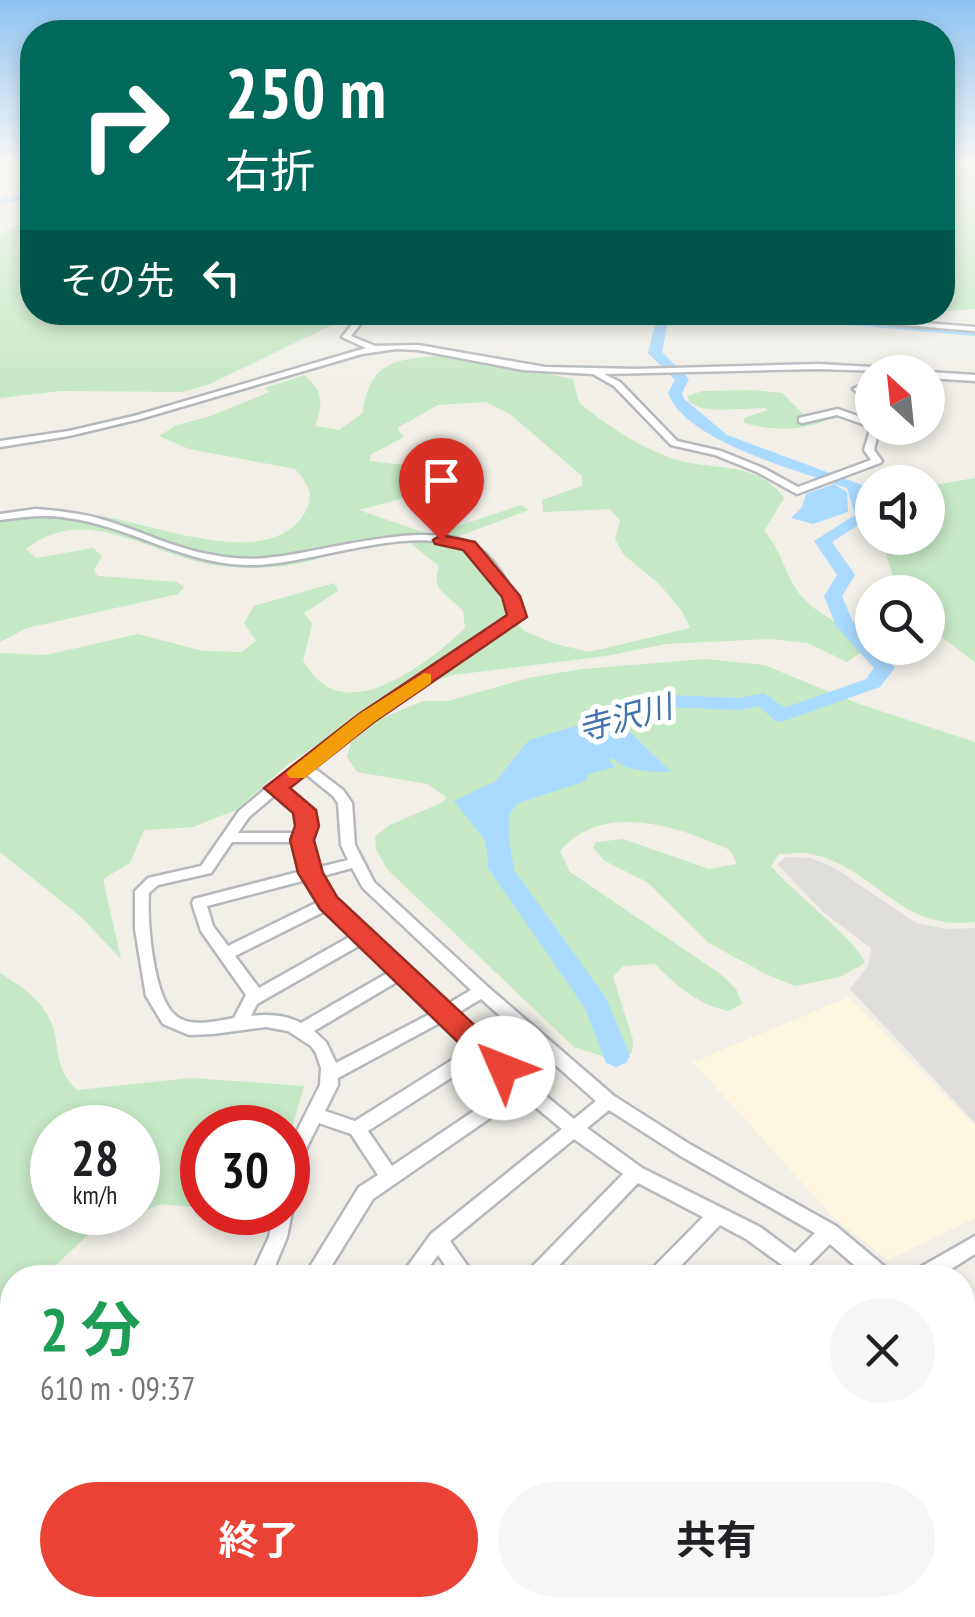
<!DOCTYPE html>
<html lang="ja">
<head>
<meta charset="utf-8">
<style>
	body { margin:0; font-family:"PT Sans Narrow","Noto Sans JP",sans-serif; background:#f6f6f6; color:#202124; height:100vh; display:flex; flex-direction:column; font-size:38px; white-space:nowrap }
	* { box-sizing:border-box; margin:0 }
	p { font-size:32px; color:#757577 }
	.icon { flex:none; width:55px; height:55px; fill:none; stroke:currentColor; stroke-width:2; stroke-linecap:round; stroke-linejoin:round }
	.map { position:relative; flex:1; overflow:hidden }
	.panel { position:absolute; left:0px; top:1265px; width:975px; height:352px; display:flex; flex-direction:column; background:#fff; border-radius:40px 40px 0 0; box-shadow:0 5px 15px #0003 }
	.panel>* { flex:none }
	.guide { position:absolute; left:20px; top:20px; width:935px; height:305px; border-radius:40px; box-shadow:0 5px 15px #0003; background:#00695c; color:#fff; overflow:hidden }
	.needle { width:65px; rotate:333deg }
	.fabs { position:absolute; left:855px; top:355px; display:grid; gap:20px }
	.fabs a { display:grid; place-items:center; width:90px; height:90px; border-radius:50%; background:#fff; box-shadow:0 5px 15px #0003; font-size:50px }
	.speed { position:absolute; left:30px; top:1105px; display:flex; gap:20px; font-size:50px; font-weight:700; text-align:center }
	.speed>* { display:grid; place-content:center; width:130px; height:130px; border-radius:50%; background:#fff; box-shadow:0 5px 15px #0003; line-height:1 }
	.speed small { font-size:25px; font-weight:400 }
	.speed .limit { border:15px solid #d22; background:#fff; color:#111 }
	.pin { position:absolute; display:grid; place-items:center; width:85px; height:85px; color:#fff; margin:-102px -42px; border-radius:50% 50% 50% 0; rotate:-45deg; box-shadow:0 0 10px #0007 }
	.pin .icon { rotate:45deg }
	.me { position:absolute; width:110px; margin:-55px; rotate:314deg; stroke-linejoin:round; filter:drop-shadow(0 0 8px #0008) }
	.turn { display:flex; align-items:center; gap:35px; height:210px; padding:0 40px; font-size:45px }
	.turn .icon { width:130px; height:130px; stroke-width:2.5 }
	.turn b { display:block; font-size:70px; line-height:85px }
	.then { display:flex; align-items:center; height:95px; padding:0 40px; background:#0003; gap:20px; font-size:38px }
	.round { display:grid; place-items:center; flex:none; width:105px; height:105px; border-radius:52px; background:#f6f6f6 }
	.headline { display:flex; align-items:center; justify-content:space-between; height:170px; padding:0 40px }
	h1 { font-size:60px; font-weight:700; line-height:75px; color:#1e9e55 }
	.primary-button { display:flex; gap:20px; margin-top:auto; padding:20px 40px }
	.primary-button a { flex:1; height:115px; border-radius:60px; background:#ea4335; color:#fff; font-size:40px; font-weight:700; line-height:115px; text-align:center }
	.primary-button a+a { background:#f6f6f6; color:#202124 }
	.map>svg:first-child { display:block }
	.commercial { fill:#fef7e0 }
	.industrial { fill:#e0deda }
	.green { fill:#c5e8c5; fill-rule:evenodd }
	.water { fill:#aadaff }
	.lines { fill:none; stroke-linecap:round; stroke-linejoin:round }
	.river { fill:#aadaff; fill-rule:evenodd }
	.minor-casing { stroke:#b5b8bc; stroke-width:5 }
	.minor { fill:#fff; fill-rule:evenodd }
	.route { fill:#ea4335; stroke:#982c22; stroke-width:2.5 }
	.slow { fill:#f59e0b }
	.labels { text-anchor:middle; stroke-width:10; stroke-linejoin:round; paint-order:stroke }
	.water-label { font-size:32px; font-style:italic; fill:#4174aa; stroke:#fff }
</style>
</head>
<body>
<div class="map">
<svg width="975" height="1617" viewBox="0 0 975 1617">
	<rect width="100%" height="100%" fill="#f1efe8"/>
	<!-- commercial -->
	<polygon class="commercial" points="849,997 975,1126 975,1218 888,1260 834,1218 693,1062"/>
	<!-- industrial -->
	<polygon class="industrial" points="786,857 811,858 835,868 916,923 948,929 975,928 975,1123 850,989 868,966 871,948 823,912 777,864"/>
	<!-- green -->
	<g class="green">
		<polygon points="943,165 968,165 975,170 975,309 927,313 942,312"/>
		<polygon points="32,220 32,312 338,313 332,325 210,384 182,392 61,391 0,398 0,234"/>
		<path d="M452 355 573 379 579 403C607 425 634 444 668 457 710 473 755 458 784 498L764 531C783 551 785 579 804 599 823 619 850 626 868 647L847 662 808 643 770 639 666 644 606 656 453 675 410 689 345 725 286 766 236 810 193 827 144 830 130 863 103 879 121 959 81 917 0 852V653L46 655 138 634 203 651 242 652 256 641 244 623 254 606 334 583 338 591 304 613 312 624 303 661C308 667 312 675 318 680 360 719 435 657 465 628L463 611C448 594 430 592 439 566L405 539C388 540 367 538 351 543 344 545 338 551 331 554 294 569 247 571 209 564 148 553 84 502 26 549L36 558 93 548 102 556 94 570 98 576 177 582 184 587 178 594 27 628 0 642V520C25 516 51 512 76 513 137 514 270 581 307 509 315 493 305 480 295 469L189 449 159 436 177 425 211 416 269 392 265 388 304 375C324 392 323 402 315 426L339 430 363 413C369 356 403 359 452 355ZM486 402 510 414 582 476V486L542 500 543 512 610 509 620 521 615 539 623 554 658 583 682 611 690 628 589 652 556 644 526 632 507 614 501 598 454 538 529 510 521 505 431 535 359 510 454 485 453 476 429 468 370 461V455L404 437 397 428 438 405Z"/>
		<path d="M753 390 782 393 806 417 821 414 827 420C801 431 772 431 744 423V418L768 410 765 408 720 410 701 408 689 402 688 396 702 391Z"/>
		<polygon points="975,478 975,662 928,627 928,592 898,592 881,538 928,538 928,486"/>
		<path d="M706 659 764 665 859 704 975 742V922C900 932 875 867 811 854 802 851 789 854 779 854L771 866C790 890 859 942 865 963L840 977 795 986 766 974 709 943 647 882 605 861 593 848 596 842 623 839 709 869 737 864 730 850C680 827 603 800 560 851L570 872 722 975 736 989 742 1004 728 1011C697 1004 677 986 655 964L623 966 613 977 633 1040 632 1053 617 1061 574 1047 387 869 376 849 375 836 390 825 443 802 447 797 427 784 357 772 347 757 351 743 378 720 423 701H448L528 678 582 669Z"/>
		<path d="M0 973C19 985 37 996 48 1016 63 1044 50 1064 77 1090L191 1078 304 1086 288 1142V1128H202V1208L161 1204 91 1232 43 1277 12 1278V1605H353L358 1617H0ZM52 1128H138V1212H52Z"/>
	</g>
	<!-- water -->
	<g class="water">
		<polygon points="834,484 847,492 848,512 813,524 791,518 802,507 806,494"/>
		<path d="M612 715 671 772C652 772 627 772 613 758L609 760 615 767 588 774 586 781 518 803 509 814V868L488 870V844L454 801 496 781 529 740Z"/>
	</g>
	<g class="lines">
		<!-- river -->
		<g class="river">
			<polygon points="32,193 32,199 0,204 0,198"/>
			<path d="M658 312H670L662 352 689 379 682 393 684 399 727 435 862 485 872 516 832 542 855 575 842 596 852 620 872 643V648H877L895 668 880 687 781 722 774 720 759 706 739 710 668 707 589 732 579 726 582 722 666 695 739 698 764 693 784 708 866 679 874 668 836 626 824 596 837 575 814 541 855 515 847 488C800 471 686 442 668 393L675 380 648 353Z"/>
			<polygon points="702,312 765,312 975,328 975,336"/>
			<polygon points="497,832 509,839 514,870 606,998 630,1056 626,1063 616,1067 606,1063 585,1008 490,871 485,839"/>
		</g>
		<defs>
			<g id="minor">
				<polygon points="0,165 32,165 0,168"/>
				<polygon points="354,312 362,312 362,322 351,336 375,346 418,345 545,367 636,369 818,364 908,369 912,372 818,369 604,374 620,382 677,441 721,451 763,468 798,487 871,460 864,450 871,427 837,415 802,423 799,422 799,418 838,409 872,421 872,428 879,428 874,450 882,461 880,463 797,494 757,472 715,455 671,445 614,386 593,374 523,370 418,350 396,349 362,354 140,419 69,436 0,447 0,441 69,431 134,416 366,348 342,337 354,322"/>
				<polygon points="747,312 788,312 975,327 975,331"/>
				<polygon points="928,372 975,375 975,381 928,378"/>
				<polygon points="872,380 872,386 857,392 853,389"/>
				<path d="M36 509C59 511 82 513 104 520 141 531 175 549 213 555 233 559 254 560 274 557 325 552 433 517 477 547 499 562 514 593 523 617L521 619 370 721 314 768 343 790 352 803 355 845 374 882 488 987 614 1096 691 1145 836 1226 891 1272 894 1278H869L830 1244 796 1278H772L782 1265 746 1239 720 1225 669 1278H646L649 1272 703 1217 638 1183 547 1278H524L527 1272 623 1174 574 1139 450 1241 476 1278H454L438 1255 421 1278H399L431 1234 562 1129 522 1096 373 1199 324 1278H303L359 1187 378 1175 351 1134 319 1123 306 1149 297 1193 295 1199 288 1201V1149L320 1085 321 1068 316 1053 311 1046 288 1031 266 1027 213 1034 189 1035 163 1024 146 996 135 929V891L148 878 201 866 239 811 270 785 301 765 362 715 511 616C503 593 487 559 464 548 405 523 309 567 245 565 182 563 129 526 68 518 45 514 23 517 0 520V514ZM306 774 333 796 338 803 341 845 348 860 316 868 309 840 314 826 311 810 284 788ZM275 795 297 812 300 826 298 833H238L249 817ZM232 842H295L302 871 194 899 192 903 201 931 246 995 234 1018C216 1021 189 1029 174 1014 153 995 147 920 149 893L158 885 211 873ZM352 868 363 888 471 990 446 1005 334 899 319 877ZM306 880 320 901 228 946 213 926 207 906ZM327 910 353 935 259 988 235 956ZM362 944 391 971 301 1023C286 1015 268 1014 251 1016L257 1004ZM400 980 434 1012 336 1063 326 1042 314 1031ZM481 999 596 1101 574 1119 529 1082 456 1014ZM443 1021 471 1048 355 1121 325 1111 338 1085V1078ZM482 1058 511 1086 392 1166 368 1131ZM609 1110 679 1155 815 1233 795 1253 760 1227 642 1168 587 1128Z"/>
				<polygon points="288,1206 292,1212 287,1237 270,1278 250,1278 269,1237 274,1212 288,1212"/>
				<polygon points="975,1236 975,1254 937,1278 909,1278 912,1272"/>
				<polygon points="962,1341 975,1348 975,1371 962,1363"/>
				<polygon points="962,1599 975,1600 975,1617 911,1617 903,1613 899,1605 962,1605"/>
				<polygon points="353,1605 377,1605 382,1617 358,1617"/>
				<polygon points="472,1605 496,1605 492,1617 468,1617"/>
				<polygon points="599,1605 623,1605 620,1617 596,1617"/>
				<polygon points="713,1605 737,1605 735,1617 711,1617"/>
			</g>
		</defs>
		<!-- minor casing -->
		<use href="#minor" class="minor-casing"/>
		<!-- minor -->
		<use href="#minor" class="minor"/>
	</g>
	<!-- sky -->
	<linearGradient id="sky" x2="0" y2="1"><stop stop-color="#8fc3f1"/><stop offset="0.42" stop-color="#f9f8f5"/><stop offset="1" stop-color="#f9f8f5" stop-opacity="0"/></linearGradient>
	<rect width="975" height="391" fill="url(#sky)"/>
	<!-- route -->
	<polygon class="route" points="441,535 475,542 520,596 527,617 374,722 290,788 316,810 319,826 314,840 323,873 337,897 513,1061 517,1068 513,1076 503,1079 493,1076 320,909 298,873 290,840 295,826 293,813 264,788 359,714 507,615 502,597 463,550 435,544 433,540"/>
	<!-- slow -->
	<polygon class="slow" points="424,673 431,674 431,683 374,722 305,778 290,778 286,773 290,769 359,714"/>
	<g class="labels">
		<!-- water labels -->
		<g class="water-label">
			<text transform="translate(625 718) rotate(-15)" y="11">寺沢川</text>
		</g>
	</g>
</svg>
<div class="fabs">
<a><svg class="needle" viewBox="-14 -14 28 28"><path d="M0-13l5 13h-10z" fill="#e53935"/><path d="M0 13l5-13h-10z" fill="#757577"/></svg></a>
<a><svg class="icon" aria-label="sound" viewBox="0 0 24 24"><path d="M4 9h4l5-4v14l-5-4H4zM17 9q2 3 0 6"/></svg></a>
<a><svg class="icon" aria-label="search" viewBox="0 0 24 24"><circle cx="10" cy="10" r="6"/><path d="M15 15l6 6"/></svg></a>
</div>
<div class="speed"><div>28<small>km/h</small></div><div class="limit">30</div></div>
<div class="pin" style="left:441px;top:540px;background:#d93025"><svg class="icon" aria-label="arrive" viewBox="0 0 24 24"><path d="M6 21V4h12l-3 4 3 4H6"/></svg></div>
<svg class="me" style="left:503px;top:1068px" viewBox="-20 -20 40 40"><circle r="19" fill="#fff"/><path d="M0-13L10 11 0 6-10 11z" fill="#ea4335"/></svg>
<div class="guide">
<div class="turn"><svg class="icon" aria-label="right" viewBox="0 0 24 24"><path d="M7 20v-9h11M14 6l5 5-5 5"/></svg><div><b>250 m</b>右折</div></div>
<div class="then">その先<svg class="icon" aria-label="left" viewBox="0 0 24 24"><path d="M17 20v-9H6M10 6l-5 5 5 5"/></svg></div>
</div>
<section class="panel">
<div class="headline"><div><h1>2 分</h1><p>610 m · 09:37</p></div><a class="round"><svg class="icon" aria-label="close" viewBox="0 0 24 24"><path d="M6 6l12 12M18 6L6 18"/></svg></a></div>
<div class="primary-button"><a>終了</a><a>共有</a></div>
</section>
</div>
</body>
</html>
